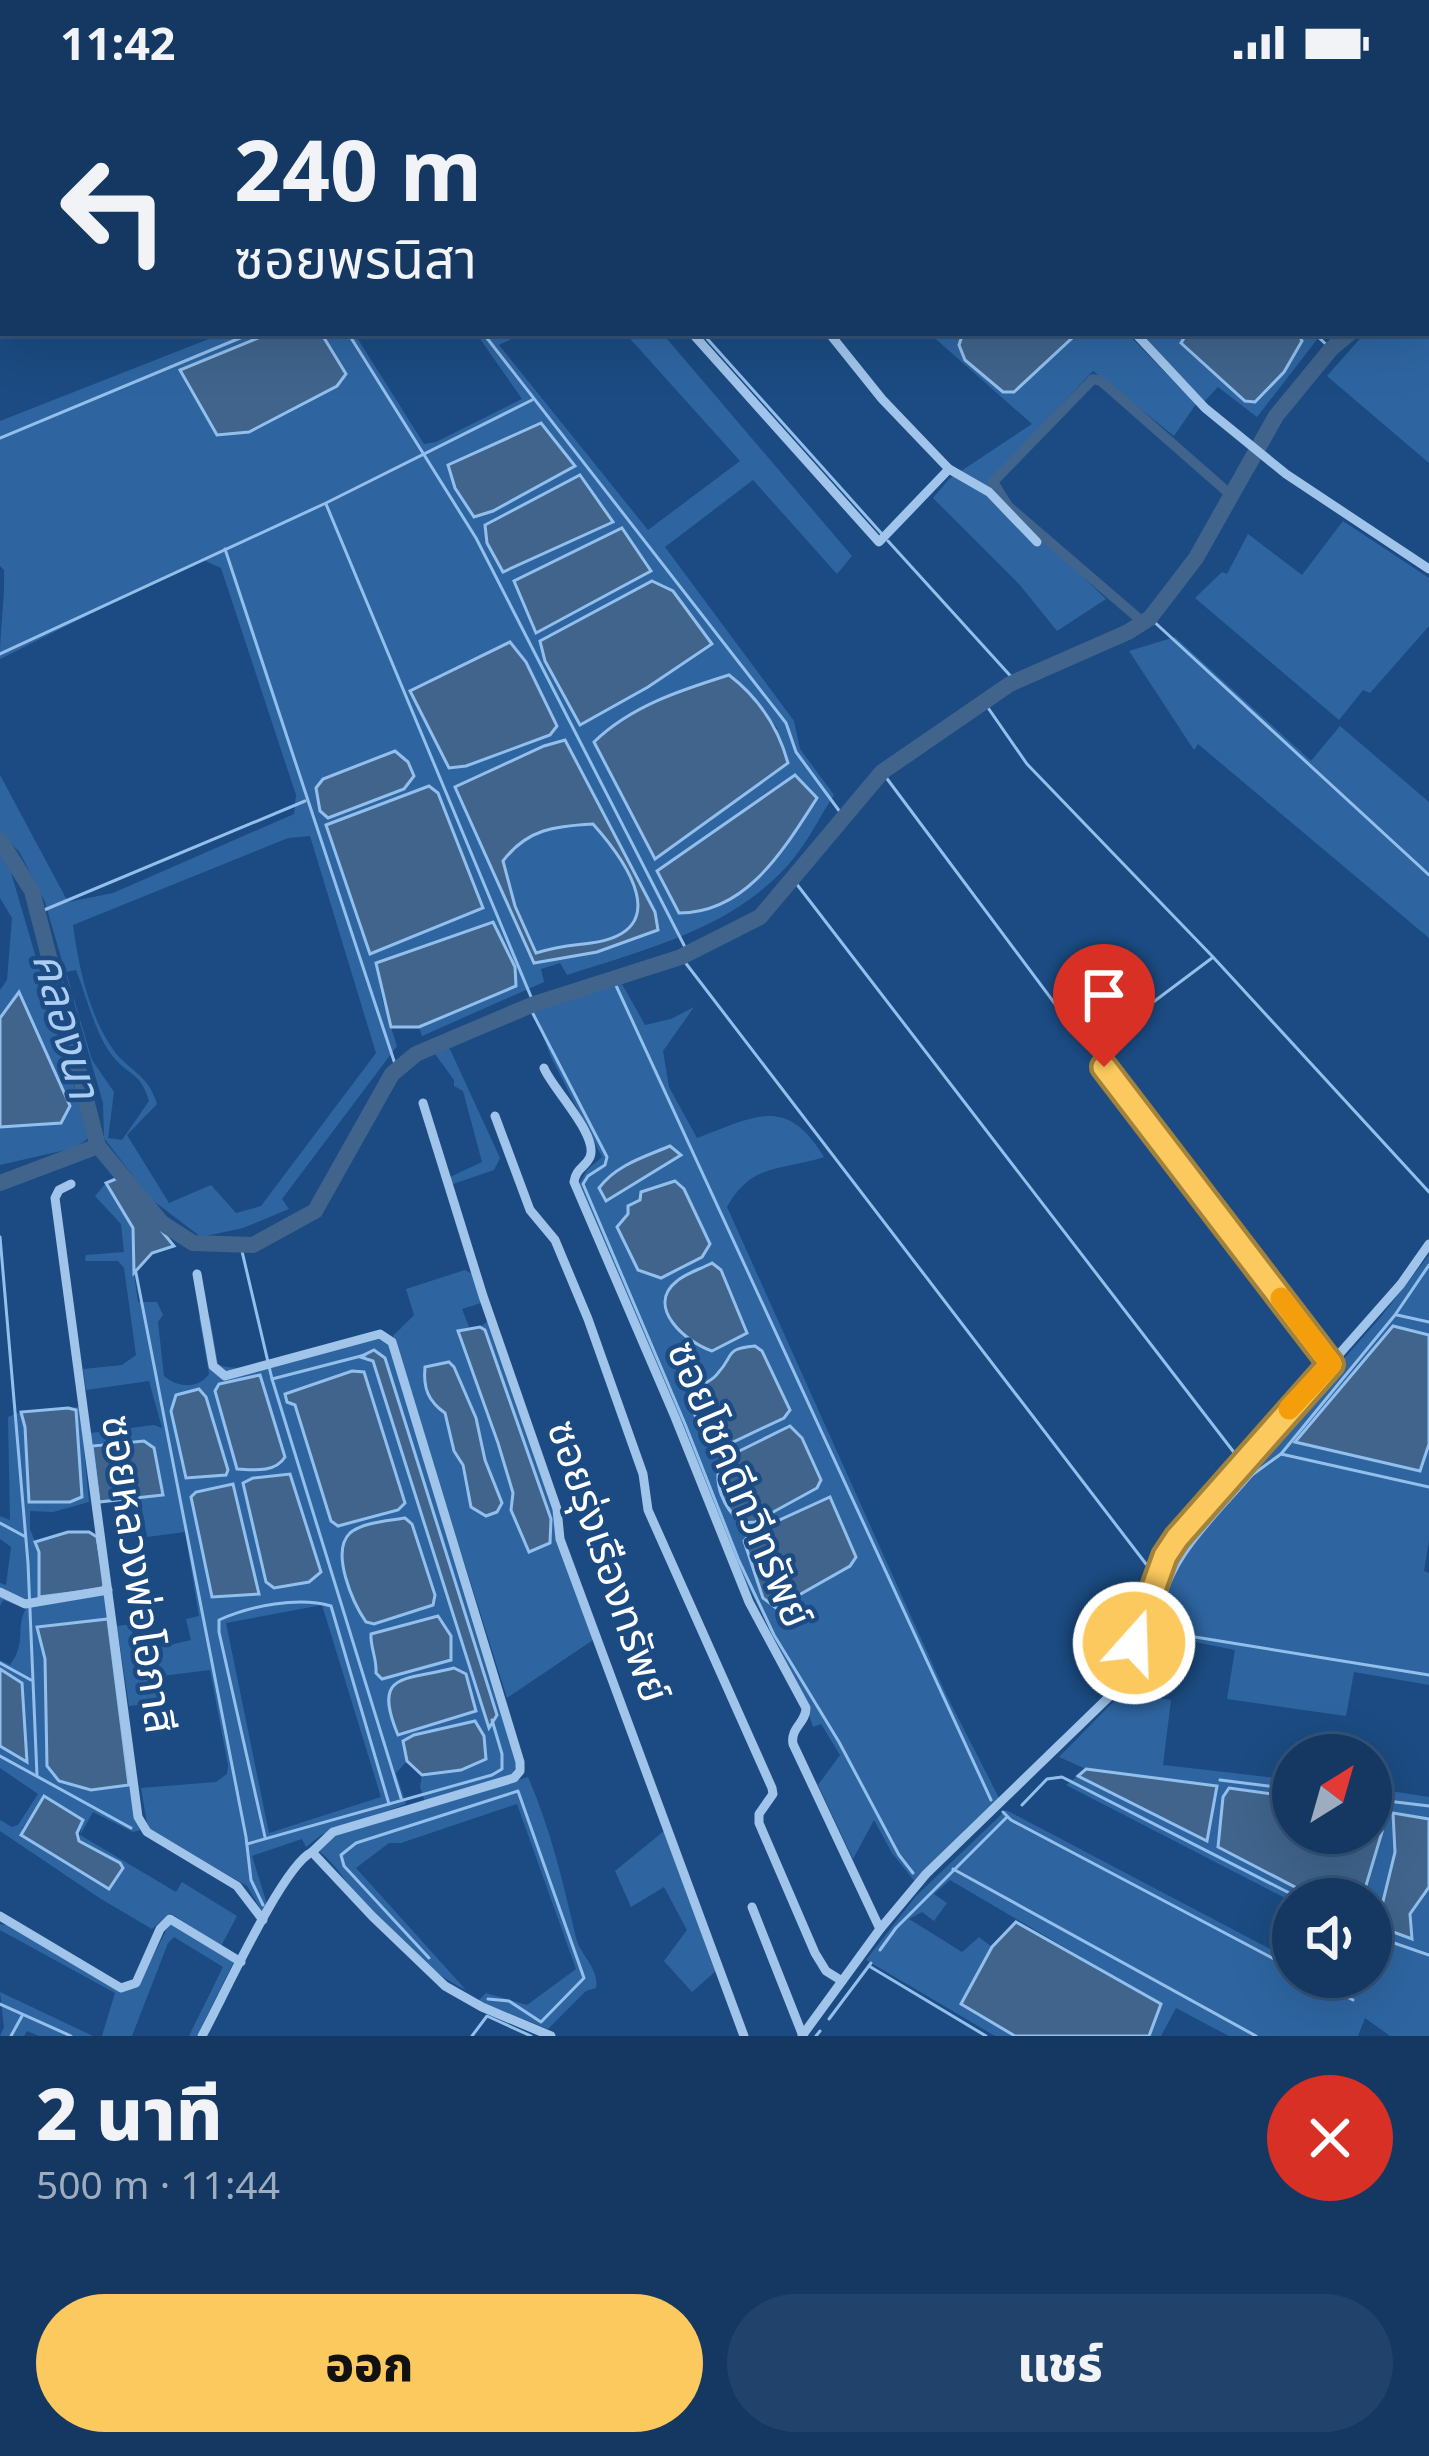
<!DOCTYPE html>
<html lang="th">
<head>
<meta charset="utf-8">
<style>
	body { margin:0; font-family:"Noto Sans","Noto Sans Thai",sans-serif; background:#21436b; color:#f1f3f6; height:100vh; display:flex; flex-direction:column; font-size:45px; white-space:nowrap }
	* { box-sizing:border-box; margin:0 }
	p { font-size:39px; color:#9dacbe }
	.icon { flex:none; width:66px; height:66px; fill:none; stroke:currentColor; stroke-width:2; stroke-linecap:round; stroke-linejoin:round }
	.map { position:relative; height:1952px; overflow:hidden }
	.sheet { display:flex; flex-direction:column; background:#143862; flex:1 }
	.sheet>* { flex:none }
	.banner { position:absolute; left:0px; top:0px; width:1431px; height:252px; box-shadow:0 12px 48px #0002,0 0 0 3px #335277; background:#143862; color:#f1f3f6; overflow:hidden }
	.needle { width:78px; rotate:37deg }
	.buttons { position:absolute; left:1272px; top:1650px; display:grid; gap:24px }
	.buttons a { display:grid; place-items:center; width:120px; height:120px; border-radius:50%; background:#143862; box-shadow:0 12px 48px #0002,0 0 0 3px #335277; font-size:60px }
	.pin { position:absolute; display:grid; place-items:center; width:102px; height:102px; color:#fff; margin:-123px -51px; border-radius:50% 50% 50% 0; rotate:-45deg; box-shadow:0 0 12px #0007 }
	.pin .icon { rotate:45deg }
	.me { position:absolute; width:132px; margin:-66px; rotate:20deg; stroke-linejoin:round; filter:drop-shadow(0 0 9px #0008) }
	.turn { display:flex; align-items:center; gap:42px; height:252px; padding:0 36px; font-size:54px }
	.turn .icon { width:156px; height:156px; stroke-width:2.5 }
	.turn b { display:block; font-size:84px; line-height:102px }
	.round { display:grid; place-items:center; flex:none; width:126px; height:126px; border-radius:63px; background:#21436b }
	.overview { display:flex; align-items:center; justify-content:space-between; height:204px; padding:0 36px }
	h1 { font-size:72px; font-weight:800; line-height:90px }
	.primary-button { display:flex; gap:24px; margin-top:auto; padding:24px 36px }
	.primary-button a { flex:1; height:138px; border-radius:72px; background:#fbc95d; color:#111; font-size:48px; font-weight:800; line-height:138px; text-align:center }
	.primary-button a+a { background:#21436b; color:#f1f3f6 }
	.status { display:flex; justify-content:space-between; align-items:center; height:84px; padding:0 60px; background:#143862; direction:ltr }
	.status svg { height:33px; fill:currentColor }
	.map>svg:first-child { display:block }
	.green { fill:#2e65a1; fill-rule:evenodd }
	.water { fill:#40648c; stroke:#93bfec; stroke-width:3; fill-rule:evenodd }
	.lines { fill:none; stroke-linecap:round; stroke-linejoin:round }
	.stream { stroke:#93bfec; stroke-width:3 }
	.canal { stroke:#40648c; stroke-width:10 }
	.river { stroke:#40648c; stroke-width:16 }
	.minor { stroke:#a0c4ea; stroke-width:9 }
	.route-casing { stroke:#a3833c; stroke-width:30 }
	.route { stroke:#fbc95d; stroke-width:21 }
	.slow { stroke:#f59e0b; stroke-width:21 }
	.labels { text-anchor:middle; stroke-width:9; stroke-linejoin:round; paint-order:stroke }
	.street-label { font-size:42px; fill:#fff; stroke:#1b4b82 }
	.water-label { font-size:45px; font-style:italic; fill:#accef2; stroke:#1b4b82 }
</style>
</head>
<body>
<div class="status"><b>11:42</b><svg viewBox="0 0 49 12"><path d="M0 12V9h3v3zM5 12V6h3v6zM10 12V3h3v9zM15 12V0h3v12zM26 1h20v11H26zM47 4h2v5h-2z"/></svg></div>
<div class="map">
<svg width="1429" height="1952" viewBox="0 0 1429 1952">
	<rect width="100%" height="100%" fill="#1b4b82"/>
	<!-- green -->
	<g class="green">
		<polygon points="1429,187 1429,379 1327,292 1365,249 1428,249"/>
		<path d="M224 249H270L181 287 326 258 321 249H354L424 360 436 358 522 315 476 249H524L499 261 648 446 740 377 625 249H662L852 472 837 490 753 396 665 463 794 637 800 665 834 711C819 734 806 761 788 781 731 845 646 865 567 891L560 879 541 885 544 898 422 952 419 943 516 902 493 838 376 879 382 915 397 962 282 1115 289 1125 243 1144 201 1153 151 1115 104 1054 103 1019 45 818 20 769 0 747V691L68 818 113 809 294 730 296 711 221 484 201 475 0 575C0 544 5 516 4 486L0 482V337ZM561 368 574 382 493 427 474 433 455 404 448 382ZM579 391 612 438 503 488ZM622 444 651 487 535 548 515 496ZM509 558 557 642 550 651 466 682 410 607ZM728 591 742 601 778 645 605 648 679 607ZM565 657 655 828 597 868 534 879 455 703ZM362 728 361 849 326 741ZM310 752 376 969 261 1122 236 1129 211 1101 169 1119 127 1051 157 1020C147 987 126 987 110 961 87 924 79 883 73 841L288 754ZM76 886C87 913 95 951 114 974 131 993 141 989 149 1017L122 1056 108 1054 114 1008 92 976 66 888Z"/>
		<polygon points="929,249 963,249 959,261 1014,308 1072,254 1072,249 1127,249 1196,320 1174,352 1093,287 990,396 998,401 997,410 1106,515 1057,547 1019,500 933,414 949,395 1032,340"/>
		<polygon points="1157,249 1187,249 1182,259 1195,270 1302,257 1298,249 1322,249 1257,333 1218,303 1203,319 1147,255"/>
		<polygon points="1343,437 1429,494 1429,542 1370,609 1363,606 1339,636 1195,514 1222,488 1227,490 1248,450 1302,491"/>
		<polygon points="1175,553 1311,677 1340,642 1429,718 1429,854 1198,660 1194,666 1129,567"/>
		<path d="M593 740C625 778 676 847 591 859 570 861 556 862 535 869L515 822 503 777C527 745 555 742 593 740Z"/>
		<polygon points="0,768 7,775 89,1054 74,1064 0,1081 0,1043 42,1042 19,909 0,934 0,906 7,896 12,834 0,814"/>
		<path d="M622 900 645 941 671 935 694 923 663 967 669 1003 697 1054C754 1033 786 1010 824 1073 781 1087 752 1078 727 1123L946 1610 999 1714 916 1799 892 1769 874 1736 853 1775 818 1701 840 1671 821 1640 813 1643 802 1609 738 1483 579 1100 587 1086 602 1073 551 973 532 924ZM736 1264 784 1334 731 1358 708 1350 693 1325 702 1301C721 1291 721 1275 736 1264ZM820 1416 763 1514 744 1457 751 1449Z"/>
		<polygon points="448,961 500,1074 494,1086 450,1101 448,1094 482,1078 463,1007 454,1002 454,996 433,967"/>
		<path d="M106 1099 133 1144 132 1174 138 1218H157L163 1231 158 1238 164 1292C176 1303 198 1306 209 1290L199 1233 210 1234 218 1280C233 1288 251 1280 268 1285L379 1255 390 1261 518 1678 511 1692 425 1718 420 1703 422 1691 461 1686 403 1657 407 1677 396 1689 406 1720 321 1751 306 1763 302 1755 252 1772 268 1823 263 1829 247 1802 148 1745 141 1704 216 1698 227 1690 228 1681 210 1586 162 1592 163 1618 129 1622 117 1542 133 1540 132 1556 141 1568 191 1556 186 1535 199 1532 185 1448 147 1453 140 1414 163 1410 101 1359 92 1362 90 1349 154 1341 162 1344 149 1297 86 1306 83 1285 122 1281 136 1271 124 1184 118 1177H85L86 1171 124 1168 121 1140 95 1112ZM374 1266 385 1275 497 1630 488 1642 373 1276ZM364 1288 405 1419 397 1426 339 1442 331 1437 295 1321ZM322 1521 381 1713 269 1749 226 1539Z"/>
		<polygon points="1429,1171 1429,1251 1392,1243 1419,1387 1429,1360 1429,1456 1424,1487 1429,1489 1429,1601 1354,1588 1346,1632 1227,1615 1235,1566 1145,1548 1166,1486 1180,1460 1380,1234"/>
		<path d="M465 1186 474 1191 481 1219 462 1225 469 1243 459 1246 513 1409 511 1426 551 1435 485 1246 480 1243 488 1237 556 1429 593 1556 507 1614 393 1252 414 1231 406 1205ZM440 1282 454 1283 476 1334 485 1376 466 1407C463 1380 452 1355 445 1329L432 1320 425 1283Z"/>
		<polygon points="80,1323 89,1418 53,1428 30,1427 30,1445 39,1468 39,1513 20,1516 17,1521 3,1516 0,1522 0,1499 6,1501 11,1463 0,1455 0,1432 10,1436 8,1333 21,1328 25,1343 29,1417 76,1327 68,1324"/>
		<path d="M106 1509 108 1535 37 1543 45 1575 47 1682 91 1706 129 1701 140 1746 133 1748 93 1728 80 1751 176 1808 182 1798 237 1832 221 1862 170 1829 152 1845 101 1815 0 1747V1736L12 1743 18 1741 38 1710 0 1684V1662L26 1677 22 1599 0 1585V1576L10 1581C28 1557 14 1543 27 1523ZM45 1712 83 1735 79 1757 120 1779 22 1745Z"/>
		<polygon points="1123,1608 1171,1616 1163,1681 1293,1696 1293,1713 1229,1704 1218,1762 1318,1815 1293,1818 1066,1701 1078,1692 1207,1756 1213,1728 1162,1694 1086,1685 1059,1673"/>
		<path d="M528 1693C551 1746 563 1798 576 1854 581 1873 599 1883 596 1904L586 1907 548 1945 478 1917 486 1909 527 1921 576 1885 517 1720 401 1759H389L356 1784 466 1906C426 1887 392 1850 363 1819 348 1802 337 1781 319 1767L328 1754Z"/>
		<polygon points="1371,1704 1429,1713 1429,1735 1393,1730 1395,1768 1377,1842 1411,1854 1410,1830 1429,1803 1429,1952 1390,1952 1365,1934 1358,1952 1229,1952 1176,1924 1161,1952 1149,1952 1161,1920 950,1796 934,1810 947,1819 934,1837 922,1828 909,1835 962,1868 979,1853 992,1863 961,1920 1015,1952 995,1952 866,1876 916,1812 1006,1726 1293,1877 1293,1893 1324,1893 1354,1909 1359,1893 1371,1893 1371,1815 1362,1815 1382,1748 1384,1728 1371,1726"/>
		<polygon points="664,1747 717,1886 692,1908 664,1877 687,1846 664,1803 631,1823 615,1787"/>
		<polygon points="170,1839 234,1877 197,1952 189,1952 223,1883 174,1853 168,1859 132,1952 102,1952 115,1909 0,1846 0,1840 7,1841 121,1907 138,1901"/>
		<polygon points="0,1908 93,1952 39,1952 27,1947 24,1952 0,1952 4,1943"/>
	</g>
	<!-- water -->
	<g class="water">
		<polygon points="270,249 321,249 346,290 337,302 249,348 217,351 180,286"/>
		<polygon points="963,249 1072,249 1072,254 1014,308 1003,308 965,276 959,261"/>
		<polygon points="1187,249 1298,249 1302,257 1284,288 1255,318 1245,317 1181,259"/>
		<polygon points="541,339 575,382 493,427 474,433 455,404 448,381"/>
		<polygon points="580,391 613,438 503,488 487,459 485,441"/>
		<polygon points="622,444 651,487 536,549 514,497"/>
		<polygon points="652,497 673,507 712,560 648,603 580,641 545,577 540,557"/>
		<polygon points="510,558 526,578 557,642 550,651 466,682 449,684 410,607"/>
		<path d="M729 591C759 614 778 643 788 679L655 775 594 658C631 622 681 606 729 591Z"/>
		<path d="M565 656 655 828 658 846 597 868 534 879 455 703 544 662ZM593 740C626 777 676 847 591 859 568 862 559 862 536 869L515 822 503 777C527 745 555 742 593 740Z"/>
		<polygon points="395,667 408,678 414,692 404,705 328,734 320,727 316,704 323,695"/>
		<path d="M795 691 817 714C784 765 747 829 679 829L657 787Z"/>
		<polygon points="429,702 438,709 483,824 370,870 326,741"/>
		<polygon points="493,838 515,883 516,902 419,943 391,943 376,879"/>
		<polygon points="19,908 70,1022 61,1039 0,1043 0,934"/>
		<path d="M670 1062 681 1071 606 1117 599 1104C616 1081 644 1073 670 1062Z"/>
		<polygon points="118,1094 174,1162 152,1169 134,1189 133,1144 106,1099"/>
		<polygon points="675,1097 684,1105 710,1160 702,1173 661,1194 638,1186 617,1143 628,1130 628,1122 640,1116 641,1108"/>
		<path d="M712 1179 721 1186 747 1249 712 1267C687 1259 644 1223 677 1197 686 1189 701 1185 712 1179Z"/>
		<polygon points="1393,1242 1429,1251 1429,1360 1420,1387 1295,1358"/>
		<polygon points="480,1243 485,1246 551,1435 550,1459 529,1468 511,1426 513,1409 498,1359 458,1247"/>
		<path d="M755 1262 762 1267 790 1326 784 1334 731 1359C712 1351 682 1333 696 1308 701 1299 712 1298 718 1289 735 1270 724 1265 755 1262Z"/>
		<polygon points="374,1266 385,1274 497,1631 489,1644 373,1277 360,1273"/>
		<path d="M449 1278 454 1283 476 1334 485 1376 502 1419 497 1428 486 1432 471 1423 463 1381 454 1367 445 1329C428 1317 423 1304 425 1283Z"/>
		<polygon points="352,1287 364,1288 405,1419 398,1426 338,1442 331,1437 295,1321 287,1318 285,1310"/>
		<path d="M260 1291 285 1373C275 1389 254 1386 237 1385L215 1307 219 1300Z"/>
		<polygon points="199,1305 206,1313 228,1386 226,1391 186,1394 171,1327 176,1311"/>
		<polygon points="68,1324 76,1326 82,1413 70,1418 29,1418 25,1343 21,1328"/>
		<path d="M790 1342 802 1354 821 1396 817 1404 755 1438 742 1439C724 1425 712 1399 721 1376Z"/>
		<polygon points="144,1357 154,1364 163,1411 99,1418 92,1362"/>
		<polygon points="290,1390 321,1488 309,1498 274,1504 266,1498 243,1399 253,1394"/>
		<polygon points="233,1400 259,1510 212,1513 191,1413 196,1408"/>
		<polygon points="830,1413 856,1473 850,1482 776,1524 763,1514 744,1457 751,1449"/>
		<path d="M405 1434 412 1440 435 1511 433 1521 374 1540 366 1538C353 1519 330 1468 350 1449 363 1438 389 1437 405 1434Z"/>
		<polygon points="68,1448 89,1448 97,1453 105,1500 102,1505 39,1513 39,1468 35,1458"/>
		<path d="M438 1532 451 1552V1576L382 1595 376 1589C377 1574 370 1563 371 1550Z"/>
		<polygon points="108,1535 129,1701 91,1706 59,1697 47,1682 45,1575 37,1543"/>
		<path d="M454 1584 466 1590 476 1627 398 1651C372 1588 403 1597 454 1584Z"/>
		<polygon points="0,1585 22,1599 27,1678 0,1662"/>
		<polygon points="475,1637 484,1652 486,1675 461,1686 422,1691 407,1677 403,1657 414,1651"/>
		<polygon points="1086,1685 1217,1702 1207,1757 1078,1692"/>
		<polygon points="1229,1704 1293,1713 1293,1749 1371,1749 1371,1726 1384,1728 1382,1748 1362,1815 1318,1815 1218,1763 1223,1713"/>
		<polygon points="44,1712 83,1736 77,1749 79,1757 120,1779 123,1784 109,1805 21,1751"/>
		<polygon points="1393,1729 1429,1735 1429,1803 1410,1830 1412,1855 1377,1842 1395,1768"/>
		<polygon points="1016,1838 1161,1920 1149,1952 1015,1952 961,1920 992,1863"/>
	</g>
	<g class="lines">
		<!-- stream -->
		<g class="stream">
			<polyline points="372,0 375,3"/>
			<polyline points="1007,0 1011,3"/>
			<polyline points="348,249 476,454 688,869"/>
			<polyline points="483,249 786,639 796,668 843,732"/>
			<polyline points="702,249 882,450"/>
			<polyline points="1314,249 1331,265"/>
			<polyline points="0,354 252,249"/>
			<polyline points="326,420 534,920"/>
			<polyline points="888,457 1016,598"/>
			<polyline points="225,465 397,986"/>
			<polyline points="1150,534 1429,791"/>
			<polyline points="0,570 326,419 532,316"/>
			<polyline points="984,618 1027,680 1213,873 1429,1108"/>
			<polyline points="882,688 1073,944 1112,949 1212,874"/>
			<polyline points="792,794 1236,1371"/>
			<polyline points="37,829 305,717"/>
			<polyline points="681,873 1146,1480"/>
			<polyline points="613,895 991,1716"/>
			<polyline points="529,922 607,1073 605,1081 588,1092 583,1100 685,1340 739,1477 774,1551 839,1658 899,1771 913,1789"/>
			<polyline points="0,1153 28,1479 37,1692"/>
			<polyline points="241,1163 272,1295 401,1714"/>
			<polyline points="136,1189 246,1753 251,1796 263,1821"/>
			<polyline points="1397,1231 1429,1238"/>
			<polyline points="272,1295 365,1271"/>
			<polyline points="1281,1370 1395,1231 1429,1181"/>
			<polyline points="1247,1384 1252,1391 1281,1370 1429,1403"/>
			<path d="M1252 1391C1214 1436 1164 1478 1160 1540L1195 1553 1429 1591"/>
			<polyline points="0,1439 24,1452"/>
			<polyline points="0,1579 31,1596"/>
			<polyline points="0,1672 131,1744"/>
			<polyline points="1220,1696 1293,1705"/>
			<polyline points="1371,1715 1429,1722"/>
			<polyline points="1022,1721 1047,1695 1062,1693 1301,1815"/>
			<polyline points="1003,1728 1011,1736 1293,1885"/>
			<path d="M265 1753 219 1548V1536C250 1522 299 1512 331 1522L389 1720"/>
			<polyline points="247,1760 492,1691 502,1685 502,1670 492,1636"/>
			<polyline points="953,1785 1256,1952"/>
			<polyline points="1371,1851 1429,1871"/>
			<polyline points="880,1866 896,1844 1007,1733"/>
			<polyline points="429,1874 344,1782 341,1771 356,1759 518,1707 584,1894 541,1938 509,1917 488,1915"/>
			<polyline points="869,1882 986,1952"/>
			<polyline points="1309,1893 1353,1916"/>
			<polyline points="0,1920 71,1952"/>
			<polyline points="829,1935 871,1879"/>
			<polyline points="11,1952 22,1932"/>
			<polyline points="472,1952 487,1932 531,1952"/>
			<polyline points="816,1952 820,1947"/>
		</g>
		<!-- canal -->
		<g class="canal">
			<polyline points="1428,56 1429,57"/>
			<polyline points="1144,539 1008,422 993,398 1093,295 1101,297 1232,412"/>
		</g>
		<!-- river -->
		<g class="river">
			<polyline points="1428,139 1429,136"/>
			<polyline points="0,756 32,807 98,1062 162,1139 193,1159 253,1161 315,1127 392,990 416,970 534,920 681,873 760,833 882,688 1010,600 1128,548 1150,534 1196,474 1276,332 1331,265 1350,249"/>
			<polyline points="0,1099 98,1062"/>
		</g>
		<!-- minor -->
		<g class="minor">
			<polyline points="258,0 262,3"/>
			<polyline points="635,0 638,3"/>
			<polyline points="864,0 867,3"/>
			<polyline points="157,3 159,0"/>
			<polyline points="292,3 295,0"/>
			<polyline points="1266,3 1268,0"/>
			<polyline points="692,249 879,458 949,385"/>
			<polyline points="829,249 882,315 949,385 989,408 1037,458"/>
			<polyline points="1135,249 1205,324 1286,390 1429,485"/>
			<polyline points="1104,983 1331,1280"/>
			<path d="M544 984C551 1003 599 1051 590 1073 585 1084 576 1084 574 1098L675 1333 749 1518 806 1624C806 1639 790 1644 793 1660L880 1845"/>
			<polyline points="423,1019 483,1212 557,1425 560,1455 744,1952"/>
			<polyline points="495,1032 530,1126 555,1156 588,1235 643,1390 648,1426 772,1704 773,1710 759,1730 759,1739 815,1869 826,1887 842,1897"/>
			<polyline points="71,1100 59,1106 55,1114 138,1733 147,1748 237,1802 263,1836"/>
			<polyline points="197,1190 213,1282 225,1292 380,1250 392,1258 520,1678 520,1687 514,1694 333,1748 312,1768"/>
			<polyline points="0,1508 25,1520 108,1506"/>
			<polyline points="752,1823 803,1952"/>
			<polyline points="0,1832 121,1904 136,1899 160,1845 170,1835 241,1878"/>
			<path d="M202 1952C222 1916 282 1782 312 1768L372 1832 445 1902 482 1923 551 1952"/>
			<polyline points="802,1952 880,1845 926,1790 1114,1608 1165,1472 1177,1454 1401,1200 1429,1160"/>
		</g>
	</g>
	<g class="lines">
		<defs>
			<polyline id="route" points="1104,983 1331,1280 1177,1454 1165,1472 1134,1559"/>
		</defs>
		<!-- route casing -->
		<use href="#route" class="route-casing"/>
		<!-- route -->
		<use href="#route" class="route"/>
		<!-- slow -->
		<polyline class="slow" points="1281,1214 1331,1280 1289,1325"/>
	</g>
	<g class="labels">
		<!-- street labels -->
		<g class="street-label">
			<text transform="translate(740 1400) rotate(67)" y="15">ซอยโชคดีทวีทรัพย์</text>
			<text transform="translate(609 1477) rotate(71)" y="15">ซอยรุ่งเรืองทรัพย์</text>
			<text transform="translate(139 1490) rotate(82)" y="15">ซอยหลวงพ่อโอภาสี</text>
		</g>
		<!-- water labels -->
		<g class="water-label">
			<text transform="translate(67 941) rotate(75)" y="16">คลองนา</text>
		</g>
	</g>
</svg>
<div class="buttons">
<a><svg class="needle" viewBox="-14 -14 28 28"><path d="M0-13l5 13h-10z" fill="#e53935"/><path d="M0 13l5-13h-10z" fill="#9dacbe"/></svg></a>
<a><svg class="icon" aria-label="sound" viewBox="0 0 24 24"><path d="M4 9h4l5-4v14l-5-4H4zM17 9q2 3 0 6"/></svg></a>
</div>
<div class="pin" style="left:1104px;top:983px;background:#d93025"><svg class="icon" aria-label="arrive" viewBox="0 0 24 24"><path d="M6 21V4h12l-3 4 3 4H6"/></svg></div>
<svg class="me" style="left:1134px;top:1559px" viewBox="-20 -20 40 40"><circle r="17" fill="#fbc95d" stroke="#fff" stroke-width="3"/><path d="M0-11L8 9 0 5-8 9z" fill="#fff"/></svg>
<div class="banner">
<div class="turn"><svg class="icon" aria-label="left" viewBox="0 0 24 24"><path d="M17 20v-9H6M10 6l-5 5 5 5"/></svg><div><b>240 m</b>ซอยพรนิสา</div></div>
</div>
</div>
<section class="sheet">
<div class="overview"><div><h1>2 นาที</h1><p>500 m · 11:44</p></div><a class="round" style="background:#d93025;color:#fff"><svg class="icon" aria-label="close" viewBox="0 0 24 24"><path d="M6 6l12 12M18 6L6 18"/></svg></a></div>
<div class="primary-button"><a>ออก</a><a>แชร์</a></div>
</section>
</body>
</html>
